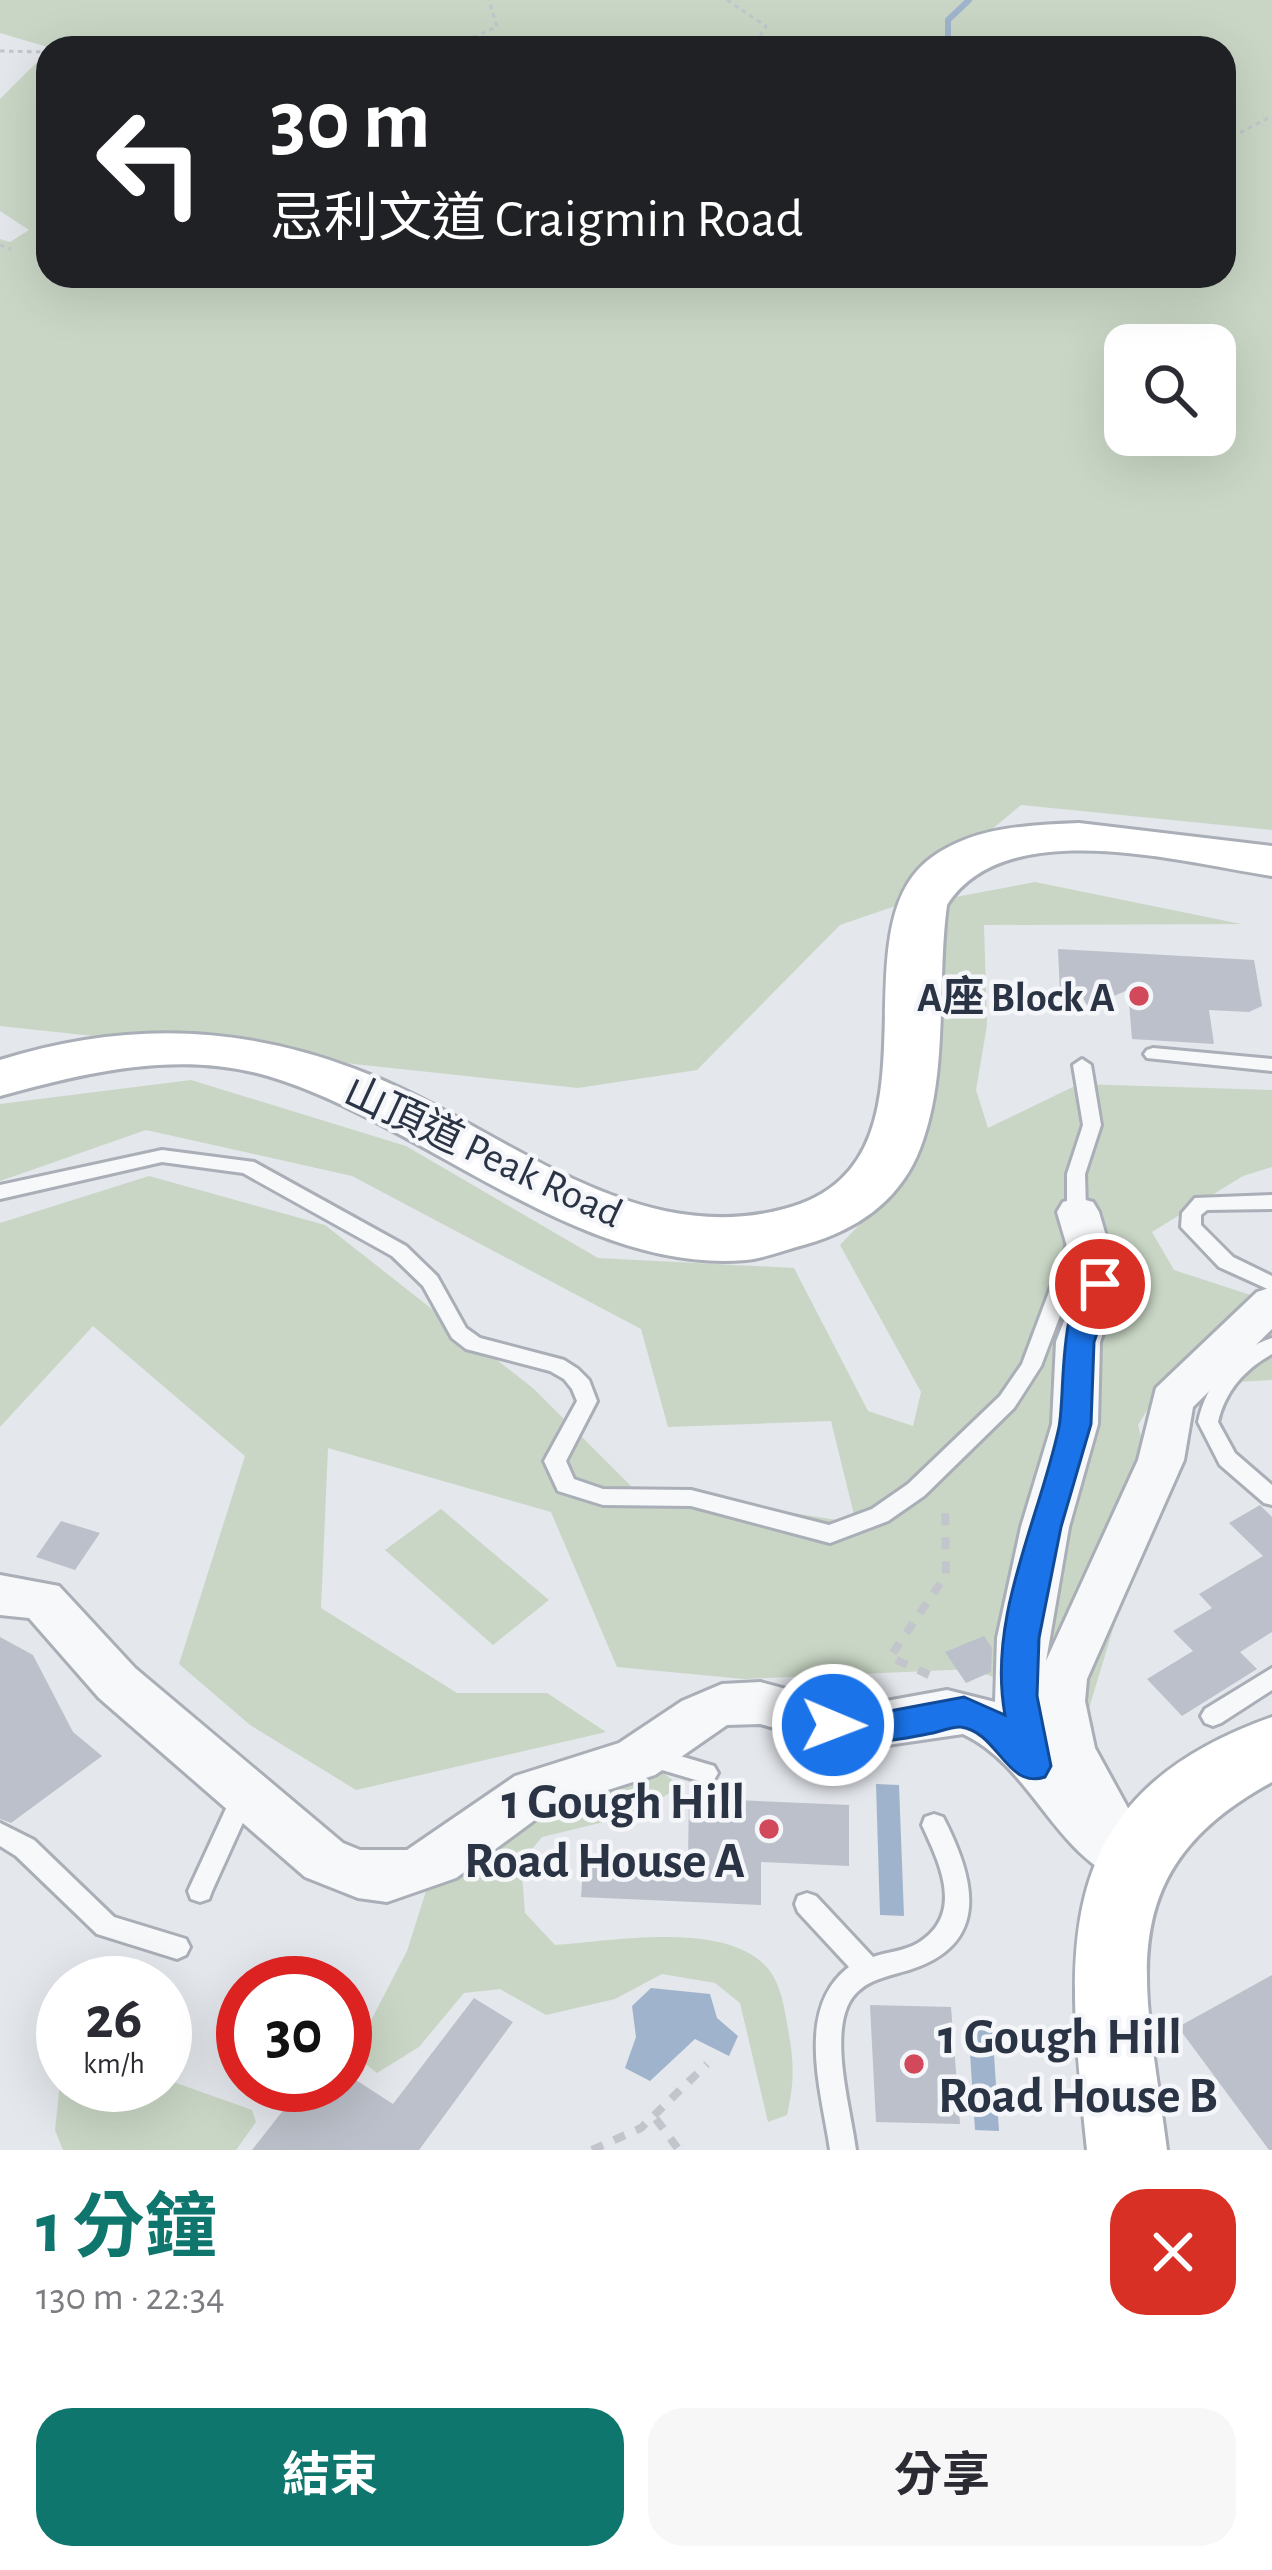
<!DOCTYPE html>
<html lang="zh-TW">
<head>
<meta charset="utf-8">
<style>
	body { margin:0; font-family:"Alegreya Sans","Noto Sans TC",sans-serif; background:#f7f7f7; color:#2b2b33; height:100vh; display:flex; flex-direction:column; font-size:45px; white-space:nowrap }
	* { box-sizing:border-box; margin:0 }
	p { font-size:39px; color:#7c7c81 }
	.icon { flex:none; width:66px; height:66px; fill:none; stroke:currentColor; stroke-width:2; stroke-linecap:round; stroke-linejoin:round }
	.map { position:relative; height:2150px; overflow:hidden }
	.drawer { display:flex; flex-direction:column; background:#fff; flex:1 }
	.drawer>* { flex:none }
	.hud { position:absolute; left:36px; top:36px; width:1200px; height:252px; border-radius:36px; box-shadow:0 12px 48px #0002; background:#202124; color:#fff; overflow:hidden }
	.buttons { position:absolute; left:1104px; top:324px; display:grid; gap:24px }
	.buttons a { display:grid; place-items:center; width:132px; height:132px; border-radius:24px; background:#fff; box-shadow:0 12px 48px #0002; font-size:60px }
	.speed { position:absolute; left:36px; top:1956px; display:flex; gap:24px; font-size:60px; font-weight:700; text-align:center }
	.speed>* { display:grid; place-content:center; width:156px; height:156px; border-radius:50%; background:#fff; box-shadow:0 12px 48px #0002; line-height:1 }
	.speed small { font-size:30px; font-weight:400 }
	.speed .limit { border:18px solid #d22; background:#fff; color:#111 }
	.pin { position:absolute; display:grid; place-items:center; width:102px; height:102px; color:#fff; margin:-51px; border:6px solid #fff; border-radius:50%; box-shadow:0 3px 12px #0007 }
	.me { position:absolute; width:132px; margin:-66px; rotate:91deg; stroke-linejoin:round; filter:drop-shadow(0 0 9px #0008) }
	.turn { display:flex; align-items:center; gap:42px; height:252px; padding:0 36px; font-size:54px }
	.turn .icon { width:156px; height:156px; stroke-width:2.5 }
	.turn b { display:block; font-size:84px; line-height:102px }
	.round { display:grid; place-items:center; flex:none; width:126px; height:126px; border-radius:36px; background:#f7f7f7 }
	.summary { display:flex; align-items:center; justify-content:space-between; height:204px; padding:0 36px }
	h1 { font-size:72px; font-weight:700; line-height:90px; color:#0f766e }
	.primary-button { display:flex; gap:24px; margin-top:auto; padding:24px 36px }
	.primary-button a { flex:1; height:138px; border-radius:36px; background:#0f766e; color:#fff; font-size:48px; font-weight:700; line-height:138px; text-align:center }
	.primary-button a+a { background:#f7f7f7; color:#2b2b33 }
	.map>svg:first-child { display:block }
	.green { fill:#c9d6c5; fill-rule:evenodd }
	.water { fill:#9fb4cc }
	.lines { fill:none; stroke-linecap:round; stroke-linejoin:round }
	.stream { stroke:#9fb4cc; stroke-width:6 }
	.building { fill:#bbc0ca }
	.service-casing { stroke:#a9aeb7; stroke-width:6 }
	.minor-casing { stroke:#a9aeb7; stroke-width:6 }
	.secondary-casing { stroke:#a9aeb7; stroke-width:6 }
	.path-far1 { stroke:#c2c5cb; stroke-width:3; stroke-dasharray:4.5 4.5; stroke-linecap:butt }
	.path { stroke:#c2c5cb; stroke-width:8; stroke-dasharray:12 12; stroke-linecap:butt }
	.service { fill:#f7f8fa; fill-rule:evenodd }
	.minor { fill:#f7f8fa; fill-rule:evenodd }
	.secondary { fill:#fff; fill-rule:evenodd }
	.route { fill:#1a73e8; stroke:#114b97; stroke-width:3 }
	.poi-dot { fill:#d1495b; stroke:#f4f6f9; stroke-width:4.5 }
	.labels { text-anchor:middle; stroke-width:9; stroke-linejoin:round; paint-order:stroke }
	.poi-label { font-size:42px; font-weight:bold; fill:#2b3445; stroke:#f4f6f9; text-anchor:end }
	.street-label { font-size:42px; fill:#2b3445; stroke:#f4f6f9 }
	.near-poi-label { font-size:51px; font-weight:bold; fill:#2b3445; stroke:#f4f6f9; text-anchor:end }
</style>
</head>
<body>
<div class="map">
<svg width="1272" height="2150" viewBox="0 0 1272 2150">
	<rect width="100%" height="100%" fill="#e4e7ec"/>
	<!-- green -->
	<g class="green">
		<path d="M0 0H1272V830L1021 805 904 903 840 925 697 1070 578 1088 0 1026V239L10 242 29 230 0 211V99L48 51V276H1224V48H51L0 33ZM1125 345H1215V435H1125Z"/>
		<polygon points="1035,882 1241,924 984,925 987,1025 976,1090 988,1128 1079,1084 1272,1090 1272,1167 1243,1176 1152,1232 1174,1270 1272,1302 1272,1380 1162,1386 1138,1425 1155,1490 1087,1715 973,1669 744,1679 617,1667 551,1512 328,1448 321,1608 457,1693 547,1693 606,1732 356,1790 250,1725 179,1664 245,1456 93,1326 0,1427 0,1223 149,1176 325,1225 534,1389 633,1488 856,1523 831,1421 668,1427 641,1329 352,1176 146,1130 0,1181 0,1104 191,1080 406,1146 598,1258 794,1268 868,1411 913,1426 921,1392 840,1245 907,1175 950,898"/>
		<polygon points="441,1509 549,1600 493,1645 385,1550"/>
		<path d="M661 1771 680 1786 637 1814 542 1837 521 1862 525 1913 555 1945C612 1941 731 1919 770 1971 781 1987 784 2006 787 2024 794 2059 795 2081 787 2115L768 2122 740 2003 715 1983 662 1974 615 1999 546 2015 500 1989 464 1993 419 2047 377 2073 358 2058 365 2032 407 1951 427 1888 537 1800 633 1773Z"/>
		<polygon points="63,2055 63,2085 165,2085 165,2079 252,2110 256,2122 236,2150 63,2150 55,2130"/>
	</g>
	<!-- water -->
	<g class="water">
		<polygon points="876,1784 899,1785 904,1916 880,1915"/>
		<polygon points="651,1988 710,1994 717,2018 738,2036 729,2056 695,2039 650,2081 625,2068 636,2037 632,2006"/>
		<polygon points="968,2023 992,2024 999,2131 975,2130"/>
	</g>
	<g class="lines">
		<!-- stream -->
		<polyline class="stream" points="948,48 948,20 969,0"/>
	</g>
	<!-- building -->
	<g class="building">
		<polygon points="1058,949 1254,960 1262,1006 1249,1012 1209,1010 1214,1044 1132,1039 1128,990 1088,1007 1081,994 1060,993"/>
		<polygon points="1260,1505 1272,1517 1272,1632 1240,1652 1257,1669 1182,1716 1147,1679 1193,1651 1173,1631 1212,1608 1199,1594 1263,1556 1229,1523"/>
		<polygon points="61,1521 100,1533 75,1570 36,1557"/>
		<polygon points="984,1636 992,1648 991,1672 966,1683 945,1652"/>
		<polygon points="0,1637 33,1655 73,1732 102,1756 11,1823 0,1819"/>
		<polygon points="689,1798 849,1805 849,1866 761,1862 761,1905 581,1897 584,1854 688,1859"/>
		<polygon points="1272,1975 1272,2150 1269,2150 1178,2027"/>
		<polygon points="474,1998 513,2022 419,2150 252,2150 303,2085 345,2085 345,2073 393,2104"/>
		<polygon points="870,2005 951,2007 960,2124 876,2122"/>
	</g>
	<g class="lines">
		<defs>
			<g id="service">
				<polygon points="1153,1048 1272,1059 1272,1071 1147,1058 1144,1054 1147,1050"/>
				<polygon points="1082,1059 1091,1065 1101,1125 1085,1174 1087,1244 1041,1366 1014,1408 924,1496 888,1521 830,1543 691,1506 603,1505 558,1491 544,1461 577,1401 572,1389 564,1379 550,1371 466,1349 452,1338 423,1286 392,1256 243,1173 162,1162 0,1199 0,1185 162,1150 254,1162 406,1246 437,1276 466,1328 480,1338 564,1360 578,1369 589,1380 597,1401 566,1461 574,1479 603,1489 691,1490 829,1525 872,1509 908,1484 1000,1396 1022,1364 1067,1244 1067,1174 1083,1125 1073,1065"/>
				<polygon points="1272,1195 1272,1209 1207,1210 1201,1215 1201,1225 1233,1257 1272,1276 1272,1291 1219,1267 1181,1227 1182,1213 1195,1198"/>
				<path d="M1272 1338V1354C1245 1369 1225 1391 1218 1422L1235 1453 1272 1485V1505L1264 1503 1220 1465 1198 1422C1206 1383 1234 1350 1272 1338Z"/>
				<polygon points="1272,1668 1272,1690 1221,1723 1213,1726 1205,1723 1201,1716 1205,1709"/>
				<polygon points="653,1748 714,1766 718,1773 714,1780 706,1783 645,1765 641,1758 645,1751"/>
				<polygon points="243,1786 251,1789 255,1796 212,1891 209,1899 200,1902 191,1899 188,1891 235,1789"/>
				<path d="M934 1814 943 1817C974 1877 992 1942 912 1969 888 1977 862 1979 849 2003 830 2040 851 2110 856 2150H830C822 2093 794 2009 849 1967L798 1912 795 1904 798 1896 807 1893 816 1896 873 1957C887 1952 905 1951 918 1943 965 1914 940 1864 922 1825L925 1817Z"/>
				<polygon points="0,1823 34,1840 114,1917 186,1939 190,1947 186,1955 177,1959 97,1934 16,1856 0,1846"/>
			</g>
			<path id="minor" d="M1078 1198 1093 1202 1099 1212 1120 1284 1100 1342 1098 1424 1069 1527 1046 1661 1138 1460 1156 1388 1257 1292 1272 1287V1329L1193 1407 1184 1460 1087 1679 1085 1701 1095 1748 1157 1861 1149 1878 1130 1885C1053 1856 1033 1767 963 1734L853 1750 760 1724 727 1725 655 1775 551 1808 456 1878 387 1902 358 1898 305 1877 99 1698 29 1618 0 1615V1575L59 1586 135 1668 343 1843 360 1850H407L515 1776 619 1743 682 1701 722 1684 760 1682 853 1707 947 1690 995 1702 997 1638 1021 1527 1052 1424 1056 1342 1078 1284 1057 1212 1063 1202Z"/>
			<g id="secondary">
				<path d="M1079 823 1272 846V876C1181 862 1005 813 947 905 936 986 950 1080 917 1156 896 1203 855 1230 807 1244 788 1249 766 1258 746 1260 580 1275 421 1121 268 1076 178 1050 87 1072 0 1096V1060C122 1022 236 1024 355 1069 494 1120 626 1251 784 1209 955 1165 831 931 931 858 973 827 1028 825 1079 823Z"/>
				<path d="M1272 1717V1782C1104 1873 1147 1989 1167 2150H1087C1066 1950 1046 1797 1272 1717Z"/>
			</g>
		</defs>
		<!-- service casing -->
		<use href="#service" class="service-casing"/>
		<!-- minor casing -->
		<use href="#minor" class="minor-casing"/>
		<!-- secondary casing -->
		<use href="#secondary" class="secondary-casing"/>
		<!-- path-far1 -->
		<g class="path-far1">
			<polyline points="727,0 766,26 753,48"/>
			<polyline points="448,48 497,27 489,0"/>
			<polyline points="0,51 48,52"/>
			<polyline points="1224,141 1272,116"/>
			<polyline points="0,245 11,249"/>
		</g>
		<!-- path -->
		<g class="path">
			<polyline points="929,1675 890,1657 946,1575 945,1503"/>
			<polyline points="656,2119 679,2150"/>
			<polyline points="592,2150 641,2128 707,2064"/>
		</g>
		<!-- service -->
		<use href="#service" class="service"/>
		<!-- minor -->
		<use href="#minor" class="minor"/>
		<!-- secondary -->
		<use href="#secondary" class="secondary"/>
	</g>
	<!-- route -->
	<path class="route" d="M1100 1273 1114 1284 1094 1342 1091 1424 1061 1527 1039 1638 1037 1696 1051 1766 1045 1777C1007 1790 998 1732 961 1727 954 1726 941 1731 933 1733 895 1740 858 1749 820 1736L815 1725 820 1715 879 1713 964 1697 1005 1715C987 1617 1039 1521 1059 1427 1066 1392 1056 1286 1100 1273Z"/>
	<!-- markers -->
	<g class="poi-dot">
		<circle cx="1139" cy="996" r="12"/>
		<circle cx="769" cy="1829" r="12"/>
		<circle cx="914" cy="2064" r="12"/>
	</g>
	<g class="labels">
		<!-- poi labels -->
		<g class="poi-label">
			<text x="1115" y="1011">A座 Block A</text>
		</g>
		<!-- street labels -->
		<g class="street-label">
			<text transform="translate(484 1151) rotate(25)" y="15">山頂道 Peak Road</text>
		</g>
		<!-- near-poi labels -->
		<g class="near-poi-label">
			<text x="745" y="1818">1 Gough Hill<tspan x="745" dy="59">Road House A</tspan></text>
			<text x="938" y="2053" text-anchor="start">1 Gough Hill<tspan x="938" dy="59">Road House B</tspan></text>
		</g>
	</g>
</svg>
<div class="buttons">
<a><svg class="icon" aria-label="search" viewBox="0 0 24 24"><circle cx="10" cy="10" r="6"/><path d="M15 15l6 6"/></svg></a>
</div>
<div class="speed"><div>26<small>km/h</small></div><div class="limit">30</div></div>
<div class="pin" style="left:1100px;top:1284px;background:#d93025"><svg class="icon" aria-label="arrive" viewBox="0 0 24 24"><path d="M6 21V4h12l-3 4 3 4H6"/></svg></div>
<svg class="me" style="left:833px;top:1725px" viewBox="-20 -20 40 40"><circle r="17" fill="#1a73e8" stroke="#fff" stroke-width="3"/><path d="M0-11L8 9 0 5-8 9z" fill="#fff"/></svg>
<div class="hud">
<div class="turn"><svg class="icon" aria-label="left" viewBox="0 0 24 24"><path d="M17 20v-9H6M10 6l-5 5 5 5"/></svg><div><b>30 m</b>忌利文道 Craigmin Road</div></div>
</div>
</div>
<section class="drawer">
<div class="summary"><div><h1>1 分鐘</h1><p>130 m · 22:34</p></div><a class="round" style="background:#d93025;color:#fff"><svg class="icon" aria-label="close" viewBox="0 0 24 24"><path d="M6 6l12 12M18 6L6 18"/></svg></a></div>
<div class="primary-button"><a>結束</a><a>分享</a></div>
</section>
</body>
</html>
